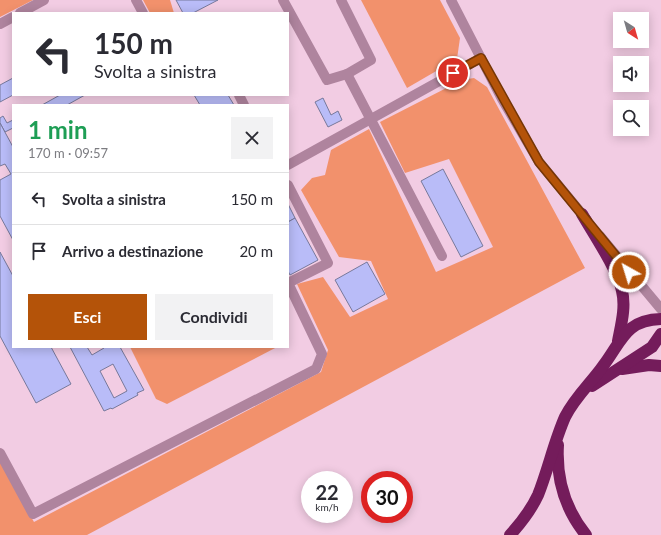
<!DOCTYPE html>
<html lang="it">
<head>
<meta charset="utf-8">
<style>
	body { margin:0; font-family:Lato,sans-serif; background:#f2f2f3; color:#2b2b33; height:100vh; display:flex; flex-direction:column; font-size:15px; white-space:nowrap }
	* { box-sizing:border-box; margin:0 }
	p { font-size:13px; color:#7c7c81 }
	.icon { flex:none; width:22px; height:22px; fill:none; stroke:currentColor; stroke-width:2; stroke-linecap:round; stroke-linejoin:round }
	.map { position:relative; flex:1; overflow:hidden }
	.drawer { position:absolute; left:12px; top:104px; width:277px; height:244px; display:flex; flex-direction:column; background:#fff; border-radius:0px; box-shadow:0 2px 10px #0003 }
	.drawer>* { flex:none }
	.hud { position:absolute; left:12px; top:12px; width:277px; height:84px; border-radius:0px; box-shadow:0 2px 10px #0003; background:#fff; color:#2b2b33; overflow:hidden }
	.needle { width:26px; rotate:143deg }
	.fabs { position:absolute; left:613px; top:12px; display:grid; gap:8px }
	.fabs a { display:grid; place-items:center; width:36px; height:36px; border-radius:0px; background:#fff; box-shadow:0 2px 10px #0003; font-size:20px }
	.speed { position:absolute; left:301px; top:471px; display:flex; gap:8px; font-size:20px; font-weight:700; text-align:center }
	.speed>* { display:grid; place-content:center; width:52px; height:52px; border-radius:50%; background:#fff; box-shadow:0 2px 10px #0003; line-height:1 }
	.speed small { font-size:10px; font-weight:400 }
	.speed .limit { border:6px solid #d22; background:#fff; color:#111 }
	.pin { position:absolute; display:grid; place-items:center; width:34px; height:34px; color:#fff; margin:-17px; border:2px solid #fff; border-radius:50%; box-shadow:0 1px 4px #0007 }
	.me { position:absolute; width:44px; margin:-22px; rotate:321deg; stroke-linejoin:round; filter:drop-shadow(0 0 3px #0008) }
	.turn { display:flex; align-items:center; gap:14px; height:84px; padding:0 16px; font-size:18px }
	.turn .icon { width:52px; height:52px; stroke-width:2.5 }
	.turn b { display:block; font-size:28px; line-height:34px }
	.round { display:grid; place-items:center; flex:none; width:42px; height:42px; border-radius:0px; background:#f2f2f3 }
	.summary { display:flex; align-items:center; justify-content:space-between; height:68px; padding:0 16px }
	h1 { font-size:24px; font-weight:700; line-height:30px; color:#1e9e55 }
	.button { display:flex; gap:8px; margin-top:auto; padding:8px 16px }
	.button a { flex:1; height:46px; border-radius:0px; background:#b45309; color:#fff; font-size:16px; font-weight:700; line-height:46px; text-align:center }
	.button a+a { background:#f2f2f3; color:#2b2b33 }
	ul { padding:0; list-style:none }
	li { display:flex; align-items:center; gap:12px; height:52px; padding:0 16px; border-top:1px solid #e1e1e2 }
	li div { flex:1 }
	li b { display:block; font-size:15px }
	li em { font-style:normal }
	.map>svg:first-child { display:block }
	.green { fill:#f2916c }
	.building { fill:#b9bcf8; stroke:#77799b; fill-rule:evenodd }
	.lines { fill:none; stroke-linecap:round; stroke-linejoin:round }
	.minor { stroke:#af849e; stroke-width:10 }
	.highway { stroke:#741c5b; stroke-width:12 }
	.route-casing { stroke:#753606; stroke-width:10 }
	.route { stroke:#b45309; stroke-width:7 }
</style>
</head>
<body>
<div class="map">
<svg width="661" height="535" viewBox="0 0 661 535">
	<rect width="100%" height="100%" fill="#f2cce3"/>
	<!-- green -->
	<g class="green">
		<polygon points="0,0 33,0 0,17"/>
		<polygon points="143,0 170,0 174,13 150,13"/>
		<polygon points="361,0 440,0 460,38 457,59 407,88"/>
		<polygon points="474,78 487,87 585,268 87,535 0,535 0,462 34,522 321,372 328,350 297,284 323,277 350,317 388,299 371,261 339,257 301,190 312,178 325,175 331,150 369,129 436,272 493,247 449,159 405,173 380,122 462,80"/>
		<polygon points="130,347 277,347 167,404 156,399"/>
	</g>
	<!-- building -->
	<g class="building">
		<polygon points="176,0 218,0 193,13 183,13"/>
		<polygon points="13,78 13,95 0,102 0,85"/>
		<polygon points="60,95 85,95 67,105 42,105"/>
		<polygon points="194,95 228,95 234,105 200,105"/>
		<polygon points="323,98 331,115 338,111 342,120 328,127 315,102"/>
		<polygon points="3,116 7,123 13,120 13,128 5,132 0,123 0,118"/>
		<polygon points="0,123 13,147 13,240 0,216 0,180 11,174 5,164 0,166"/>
		<polygon points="443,169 483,246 461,257 421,181"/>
		<polygon points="288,204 295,218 288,222"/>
		<polygon points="295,218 318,260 290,275 288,271 288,222"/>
		<polygon points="0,252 13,276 13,347 51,347 71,384 36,403 0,336"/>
		<polygon points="367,262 385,294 353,312 335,280"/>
		<path d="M70 347H87L92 355 104 348 103 347H120L144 390 137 393 138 395 112 409 111 408 104 411ZM113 364 127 391 114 398 100 371Z"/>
	</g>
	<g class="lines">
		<!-- minor -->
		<g class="minor">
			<polyline points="136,0 143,13"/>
			<polyline points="283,0 327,80 347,74 371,60 341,0"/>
			<polyline points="451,0 502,99 539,162 587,220"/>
			<polyline points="20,13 44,0"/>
			<polyline points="0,24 13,17"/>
			<polyline points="347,74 442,256"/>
			<polyline points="239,95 244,105"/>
			<polyline points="288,165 481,58"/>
			<polyline points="288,185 328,263 288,283"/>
			<polyline points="600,236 661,309"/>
			<polyline points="0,453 33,514 316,369 322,354 288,283"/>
		</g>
		<!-- highway -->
		<g class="highway">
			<path d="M582 214C593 233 618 270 622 291 626 307 621 325 618 341"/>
			<polyline points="622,369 649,365 661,366"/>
			<polyline points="592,386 652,347 661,334"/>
			<path d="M558 445C556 478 565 509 586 535"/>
			<path d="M510 535C521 523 531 510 538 495 548 470 554 442 565 417 575 397 591 383 603 366 622 341 625 320 661 319"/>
		</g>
	</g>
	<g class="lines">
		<defs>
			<polyline id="route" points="453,73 481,58 539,162 629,272"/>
		</defs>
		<!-- route casing -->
		<use href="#route" class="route-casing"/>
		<!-- route -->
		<use href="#route" class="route"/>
	</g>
</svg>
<div class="fabs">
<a><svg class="needle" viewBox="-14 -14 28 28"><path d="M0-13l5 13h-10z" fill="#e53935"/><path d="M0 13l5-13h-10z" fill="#7c7c81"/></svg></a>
<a><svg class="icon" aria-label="sound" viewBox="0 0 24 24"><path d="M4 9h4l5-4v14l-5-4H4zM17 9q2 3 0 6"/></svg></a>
<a><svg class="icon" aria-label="search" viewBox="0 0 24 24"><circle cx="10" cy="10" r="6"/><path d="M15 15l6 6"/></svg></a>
</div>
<div class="speed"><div>22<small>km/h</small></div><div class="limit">30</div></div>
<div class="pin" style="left:453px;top:73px;background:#d93025"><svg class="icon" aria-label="arrive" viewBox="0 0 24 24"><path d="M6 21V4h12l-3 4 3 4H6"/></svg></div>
<svg class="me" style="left:629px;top:272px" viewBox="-20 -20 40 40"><circle r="17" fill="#b45309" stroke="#fff" stroke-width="3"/><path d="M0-11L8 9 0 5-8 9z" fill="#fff"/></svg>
<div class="hud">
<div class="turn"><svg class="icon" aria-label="left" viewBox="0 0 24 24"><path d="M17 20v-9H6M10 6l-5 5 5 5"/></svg><div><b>150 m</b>Svolta a sinistra</div></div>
</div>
<section class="drawer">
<div class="summary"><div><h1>1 min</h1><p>170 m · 09:57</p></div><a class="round"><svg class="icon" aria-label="close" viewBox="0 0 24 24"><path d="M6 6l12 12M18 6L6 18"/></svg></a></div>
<ul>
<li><svg class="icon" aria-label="left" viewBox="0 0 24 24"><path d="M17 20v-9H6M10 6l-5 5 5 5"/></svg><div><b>Svolta a sinistra</b></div><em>150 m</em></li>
<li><svg class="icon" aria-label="arrive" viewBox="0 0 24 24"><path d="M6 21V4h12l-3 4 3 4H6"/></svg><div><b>Arrivo a destinazione</b></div><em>20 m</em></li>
</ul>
<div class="button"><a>Esci</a><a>Condividi</a></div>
</section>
</div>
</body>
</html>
